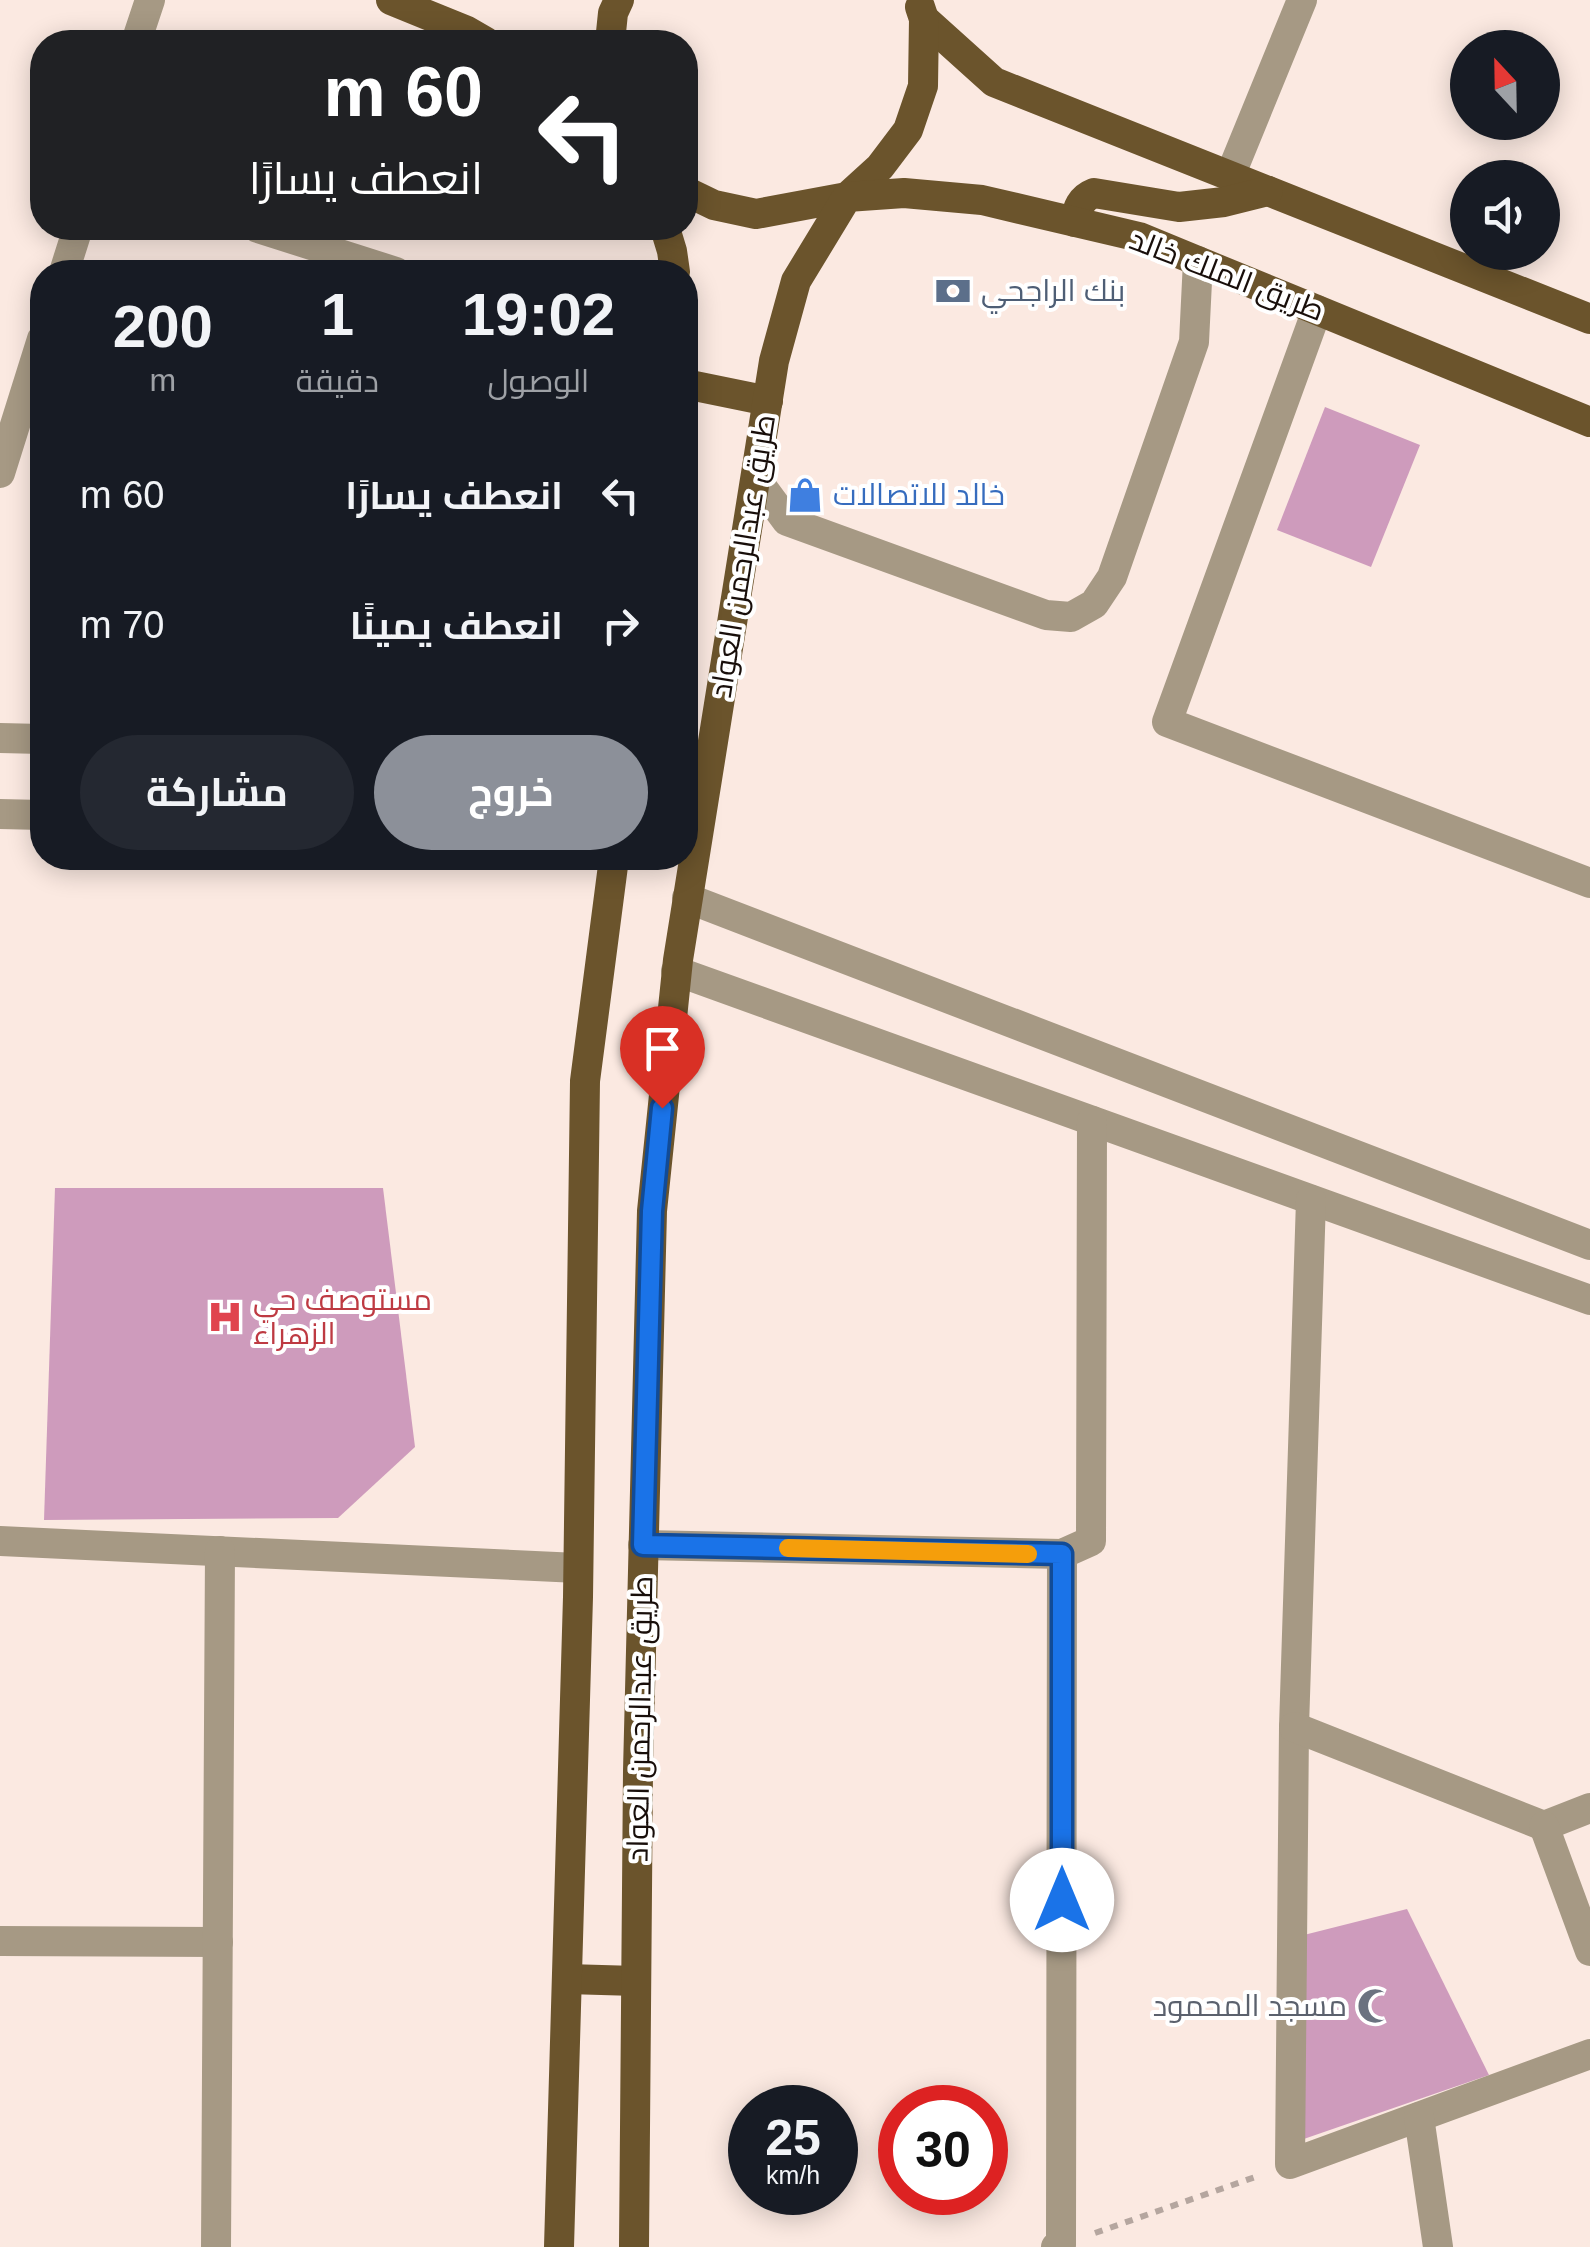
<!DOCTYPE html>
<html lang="ar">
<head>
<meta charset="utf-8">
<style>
	body { margin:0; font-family:Helvetica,Cairo,sans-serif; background:#242831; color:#f1f3f6; direction:rtl; height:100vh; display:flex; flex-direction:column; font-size:38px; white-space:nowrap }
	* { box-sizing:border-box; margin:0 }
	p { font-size:32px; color:#9ea1a6 }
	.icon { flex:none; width:55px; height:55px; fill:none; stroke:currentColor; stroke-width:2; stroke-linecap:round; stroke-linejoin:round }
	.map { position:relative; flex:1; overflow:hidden; direction:ltr }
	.sheet { position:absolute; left:30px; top:260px; width:668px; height:610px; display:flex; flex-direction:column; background:#171b24; border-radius:40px; box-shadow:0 5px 25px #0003; direction:rtl }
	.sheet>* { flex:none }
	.top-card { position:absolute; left:30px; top:30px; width:668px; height:210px; border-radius:40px; box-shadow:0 5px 25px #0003; direction:rtl; background:#202124; color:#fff; overflow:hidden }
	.needle { width:65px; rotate:338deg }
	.buttons { position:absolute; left:1450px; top:30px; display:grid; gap:20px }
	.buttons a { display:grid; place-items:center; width:110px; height:110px; border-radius:50%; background:#171b24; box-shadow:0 5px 25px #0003; font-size:50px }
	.speed { position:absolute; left:728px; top:2085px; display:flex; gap:20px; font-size:50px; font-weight:700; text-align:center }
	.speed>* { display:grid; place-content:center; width:130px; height:130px; border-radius:50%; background:#171b24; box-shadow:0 5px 25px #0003; line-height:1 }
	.speed small { font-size:25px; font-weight:400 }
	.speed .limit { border:15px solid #d22; background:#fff; color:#111 }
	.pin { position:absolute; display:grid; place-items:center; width:85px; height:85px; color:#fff; margin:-102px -42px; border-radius:50% 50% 50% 0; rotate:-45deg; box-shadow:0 0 10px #0007 }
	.pin .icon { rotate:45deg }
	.me { position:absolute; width:110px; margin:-55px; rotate:0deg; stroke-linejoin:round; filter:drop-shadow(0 0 8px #0008) }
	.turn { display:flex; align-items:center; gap:35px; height:210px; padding:0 50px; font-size:45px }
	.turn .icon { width:130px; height:130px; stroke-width:2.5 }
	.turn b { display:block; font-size:70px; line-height:85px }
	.eta { display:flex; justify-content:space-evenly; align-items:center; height:170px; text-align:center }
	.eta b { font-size:60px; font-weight:700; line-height:70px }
	.cta { display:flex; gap:20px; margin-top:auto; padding:20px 50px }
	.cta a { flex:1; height:115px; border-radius:60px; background:#8c9099; color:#fff; font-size:40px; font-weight:700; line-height:115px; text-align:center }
	.cta a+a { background:#242831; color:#f1f3f6 }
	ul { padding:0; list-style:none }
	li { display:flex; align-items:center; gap:30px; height:130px; padding:0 50px }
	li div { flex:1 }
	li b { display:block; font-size:38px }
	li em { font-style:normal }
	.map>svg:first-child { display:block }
	.building { fill:#ce9bbc }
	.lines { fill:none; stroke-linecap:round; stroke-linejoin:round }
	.path { stroke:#b5a69f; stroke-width:6; stroke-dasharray:8 8; stroke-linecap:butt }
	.minor { stroke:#a69984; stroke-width:30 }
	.major { stroke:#6b542c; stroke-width:30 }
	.route-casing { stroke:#114b97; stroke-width:25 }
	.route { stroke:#1a73e8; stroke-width:18 }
	.slow { stroke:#f59e0b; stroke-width:18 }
	.labels { text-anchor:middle; stroke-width:8; stroke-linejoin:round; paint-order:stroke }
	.street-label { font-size:30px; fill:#180e0a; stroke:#fff }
	.service-label { font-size:30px; fill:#4e5e75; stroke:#fff; text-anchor:start }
	.shop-label { font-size:30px; fill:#366cbe; stroke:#fff; text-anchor:start }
	.health-label { font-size:30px; fill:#be3a42; stroke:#fff; text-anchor:start }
	.worship-label { font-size:30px; fill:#5b616d; stroke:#fff; text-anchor:end }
</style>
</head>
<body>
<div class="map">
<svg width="1590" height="2247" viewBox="0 0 1590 2247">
	<rect width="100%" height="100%" fill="#fbe9e1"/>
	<!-- building -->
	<g class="building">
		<polygon points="1325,407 1420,445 1371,567 1277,530"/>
		<polygon points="55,1188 383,1188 415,1447 338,1518 44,1520"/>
		<polygon points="1407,1909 1489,2075 1298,2141 1292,1938"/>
	</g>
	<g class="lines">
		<!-- path -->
		<polyline class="path" points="1095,2233 1258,2176"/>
		<!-- minor -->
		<g class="minor">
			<polyline points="136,42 150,0"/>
			<polyline points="1230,176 1302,0"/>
			<polyline points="258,228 396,272"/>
			<polyline points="64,272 78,228"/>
			<polyline points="1317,310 1167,722 1590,883"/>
			<polyline points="0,473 42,339"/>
			<polyline points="756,479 787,521 1046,615 1071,617 1094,604 1112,577 1194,342 1198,261"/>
			<polyline points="0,738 42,739"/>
			<polyline points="0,814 42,815"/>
			<polyline points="687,898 1590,1245"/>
			<polyline points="676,971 1590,1300"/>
			<polyline points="1311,1200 1294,1727 1290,2164 1590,2054"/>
			<polyline points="0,1541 578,1568"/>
			<polyline points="643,1545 1062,1554 1091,1541 1092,1121"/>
			<polyline points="1294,1727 1544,1826 1590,1808"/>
			<polyline points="1544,1826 1590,1951"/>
			<polyline points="0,1941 218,1942"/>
			<polyline points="1419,2117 1438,2247"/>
			<polyline points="216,2247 220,1551"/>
			<polyline points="1056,2247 1061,2245 1062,1554"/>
		</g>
		<!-- major -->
		<g class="major">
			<polyline points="391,0 467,31 486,42"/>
			<polyline points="924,19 994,82 1590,319"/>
			<polyline points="610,42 613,13 619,0"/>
			<polyline points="685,191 714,205 756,214 847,197 880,167 908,130 923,86 924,19 920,7"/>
			<path d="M1075 222C1077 208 1081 198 1094 193L1179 207 1224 202 1268 191"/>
			<polyline points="665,228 672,251 675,272"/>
			<polyline points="685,384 768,401"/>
			<polyline points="567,1979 636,1981"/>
			<polyline points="559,2247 578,1597 585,1081 614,858"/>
			<polyline points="634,2247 638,1771 652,1211 678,960 774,361 796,281 847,197 904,193 982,200 1139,237 1590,422"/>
		</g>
	</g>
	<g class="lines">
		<defs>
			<polyline id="route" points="662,1108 652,1211 643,1545 1062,1554 1062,1900"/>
		</defs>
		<!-- route casing -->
		<use href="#route" class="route-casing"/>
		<!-- route -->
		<use href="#route" class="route"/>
		<!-- slow -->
		<polyline class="slow" points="788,1548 1028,1554"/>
	</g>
	<!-- icons -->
	<defs>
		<symbol id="bank-bare" viewBox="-9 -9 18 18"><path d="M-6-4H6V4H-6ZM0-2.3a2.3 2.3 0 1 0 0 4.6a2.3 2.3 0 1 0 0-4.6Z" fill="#5c6f8a" stroke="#fff" stroke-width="2.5" paint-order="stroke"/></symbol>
		<symbol id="shop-bare" viewBox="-9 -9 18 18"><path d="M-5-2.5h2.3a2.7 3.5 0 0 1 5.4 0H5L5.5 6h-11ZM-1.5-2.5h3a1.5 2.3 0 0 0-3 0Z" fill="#3f7fe0" stroke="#fff" stroke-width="2.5" paint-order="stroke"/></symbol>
		<symbol id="hospital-bare" viewBox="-9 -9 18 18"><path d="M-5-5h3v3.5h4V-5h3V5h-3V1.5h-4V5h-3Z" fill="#e0444e" stroke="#fff" stroke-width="2.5" paint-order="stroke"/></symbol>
		<symbol id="mosque-bare" viewBox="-9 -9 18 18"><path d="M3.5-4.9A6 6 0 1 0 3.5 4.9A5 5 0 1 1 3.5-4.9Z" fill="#6b7280" stroke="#fff" stroke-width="2.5" paint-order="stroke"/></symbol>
	</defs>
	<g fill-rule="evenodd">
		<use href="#bank-bare" x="928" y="266" width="50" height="50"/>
		<use href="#shop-bare" x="780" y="470" width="50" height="50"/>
		<use href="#hospital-bare" x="200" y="1292" width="50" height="50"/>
		<use href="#mosque-bare" x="1350" y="1981" width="50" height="50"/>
	</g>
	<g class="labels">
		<!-- street labels -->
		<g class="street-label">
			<text transform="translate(1227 275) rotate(21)" y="10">طريق الملك خالد</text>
			<text transform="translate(743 556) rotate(-81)" y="10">طريق عبدالرحمن العواد</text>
			<text transform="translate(640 1719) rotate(-89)" y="10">طريق عبدالرحمن العواد</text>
		</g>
		<!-- service labels -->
		<g class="service-label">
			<text x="981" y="301">بنك الراجحي</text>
		</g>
		<!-- shop labels -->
		<g class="shop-label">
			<text x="833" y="505">خالد للاتصالات</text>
		</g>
		<!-- health labels -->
		<g class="health-label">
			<text x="253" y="1310">مستوصف حي<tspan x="253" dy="34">الزهراء</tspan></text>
		</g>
		<!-- worship labels -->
		<g class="worship-label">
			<text x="1347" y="2016">مسجد المحمود</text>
		</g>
	</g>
</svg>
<div class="buttons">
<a><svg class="needle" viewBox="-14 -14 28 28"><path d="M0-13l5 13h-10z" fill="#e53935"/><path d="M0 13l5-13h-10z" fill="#9ea1a6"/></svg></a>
<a><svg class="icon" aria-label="sound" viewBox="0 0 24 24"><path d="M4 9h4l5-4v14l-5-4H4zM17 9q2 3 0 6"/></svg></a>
</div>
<div class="speed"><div>25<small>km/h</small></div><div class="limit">30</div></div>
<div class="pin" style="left:662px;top:1108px;background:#d93025"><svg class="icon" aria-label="arrive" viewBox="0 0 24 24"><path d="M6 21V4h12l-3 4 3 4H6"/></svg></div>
<svg class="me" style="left:1062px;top:1900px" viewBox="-20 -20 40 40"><circle r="19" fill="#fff"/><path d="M0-13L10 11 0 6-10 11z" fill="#1a73e8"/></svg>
<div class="top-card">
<div class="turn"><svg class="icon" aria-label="left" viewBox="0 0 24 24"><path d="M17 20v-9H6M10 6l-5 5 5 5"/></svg><div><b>60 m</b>انعطف يسارًا</div></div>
</div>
<section class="sheet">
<div class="eta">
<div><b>19:02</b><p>الوصول</p></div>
<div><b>1</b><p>دقيقة</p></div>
<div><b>200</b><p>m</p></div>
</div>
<ul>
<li><svg class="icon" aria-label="left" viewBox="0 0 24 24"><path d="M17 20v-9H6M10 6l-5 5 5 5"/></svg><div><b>انعطف يسارًا</b></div><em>60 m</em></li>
<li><svg class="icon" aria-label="right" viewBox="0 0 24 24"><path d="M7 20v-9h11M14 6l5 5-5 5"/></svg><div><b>انعطف يمينًا</b></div><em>70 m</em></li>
</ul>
<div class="cta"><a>خروج</a><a>مشاركة</a></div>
</section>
</div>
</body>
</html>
